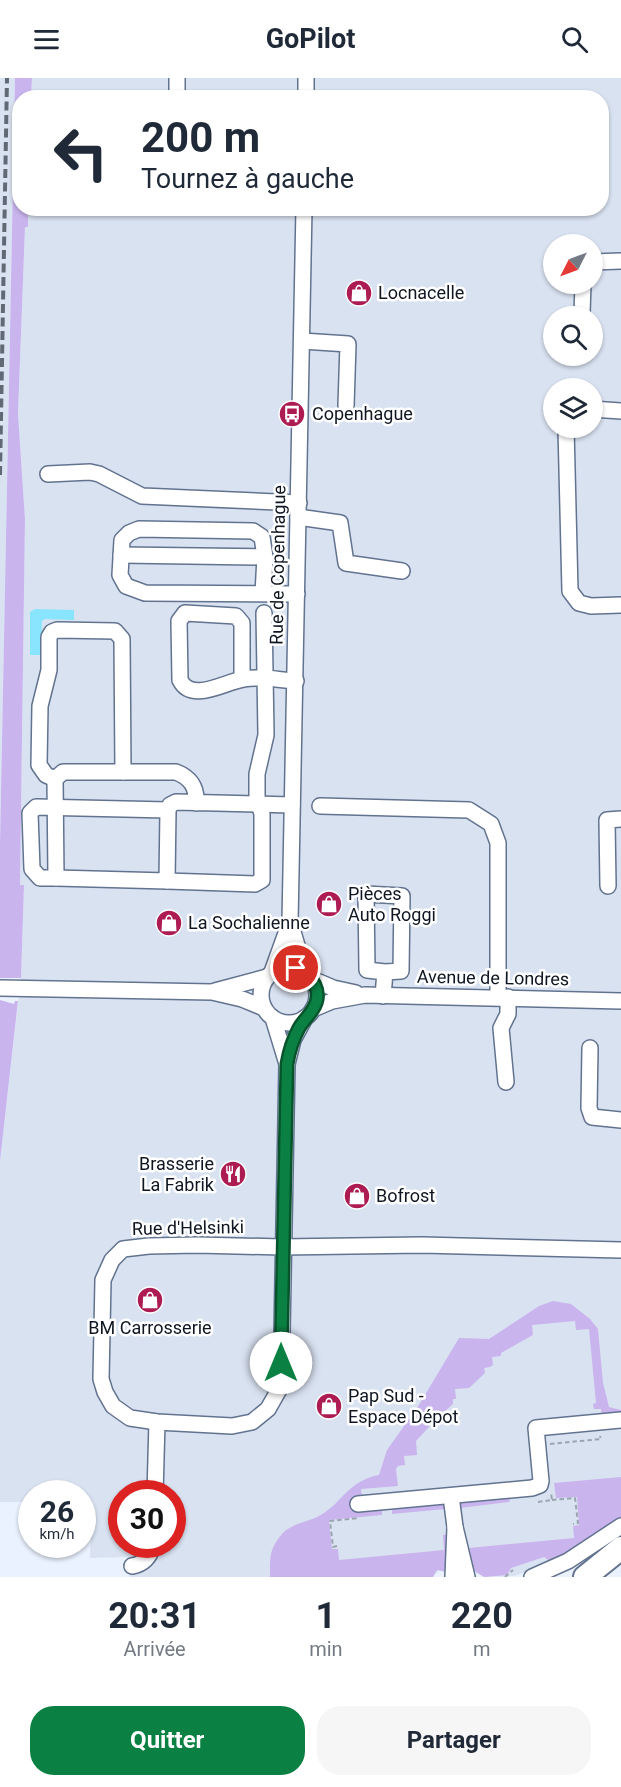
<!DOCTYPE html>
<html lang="fr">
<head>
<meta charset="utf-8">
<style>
	body { margin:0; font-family:Roboto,sans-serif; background:#f6f6f7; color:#1f2937; height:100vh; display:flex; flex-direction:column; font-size:22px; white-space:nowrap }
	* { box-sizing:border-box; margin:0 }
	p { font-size:20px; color:#747a83 }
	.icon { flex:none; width:33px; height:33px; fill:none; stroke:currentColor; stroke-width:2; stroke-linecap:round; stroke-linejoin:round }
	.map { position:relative; height:1499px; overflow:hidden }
	.panel { display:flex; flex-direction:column; background:#fff; flex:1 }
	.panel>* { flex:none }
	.top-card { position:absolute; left:12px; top:12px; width:597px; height:126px; border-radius:24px; box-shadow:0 2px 4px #0004; background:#fff; color:#1f2937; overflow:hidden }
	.needle { width:39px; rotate:228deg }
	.controls { position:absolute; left:543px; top:156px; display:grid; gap:12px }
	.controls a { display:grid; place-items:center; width:60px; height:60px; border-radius:50%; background:#fff; box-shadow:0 2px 4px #0004; font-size:30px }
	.speed { position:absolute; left:18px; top:1402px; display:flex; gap:12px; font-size:30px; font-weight:700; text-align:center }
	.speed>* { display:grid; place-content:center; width:78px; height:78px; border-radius:50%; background:#fff; box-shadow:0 2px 4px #0004; line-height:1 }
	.speed small { font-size:15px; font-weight:400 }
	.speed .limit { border:9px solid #d22; background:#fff; color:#111 }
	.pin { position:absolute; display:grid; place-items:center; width:51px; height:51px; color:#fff; margin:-26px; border:3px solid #fff; border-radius:50%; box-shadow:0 2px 6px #0007 }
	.me { position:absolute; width:66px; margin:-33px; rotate:0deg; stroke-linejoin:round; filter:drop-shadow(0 0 4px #0008) }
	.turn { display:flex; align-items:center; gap:21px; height:126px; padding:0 30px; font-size:27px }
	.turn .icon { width:78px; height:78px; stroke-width:2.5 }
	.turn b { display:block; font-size:42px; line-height:51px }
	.eta { display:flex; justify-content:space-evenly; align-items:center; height:102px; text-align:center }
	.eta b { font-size:36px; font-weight:700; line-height:42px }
	.action { display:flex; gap:12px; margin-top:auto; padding:12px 30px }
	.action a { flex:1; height:69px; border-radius:24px; background:#0b8043; color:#fff; font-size:24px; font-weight:700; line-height:69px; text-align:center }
	.action a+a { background:#f6f6f7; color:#1f2937 }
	header { display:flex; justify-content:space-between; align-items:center; height:78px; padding:0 30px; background:#fff; font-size:27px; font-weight:700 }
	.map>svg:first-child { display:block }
	.built { fill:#d9e2f1; fill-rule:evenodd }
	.green { fill:#cab4ee }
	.water { fill:#89e5fd }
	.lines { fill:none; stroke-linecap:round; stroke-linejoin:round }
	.minor-casing { stroke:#62738f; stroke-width:18 }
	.highway-casing { stroke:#62738f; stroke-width:26 }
	.path { stroke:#9ca4b0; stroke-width:2; stroke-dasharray:4.5 3; stroke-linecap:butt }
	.minor { stroke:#fff; stroke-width:15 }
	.highway { stroke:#fff; stroke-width:22 }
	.rail { stroke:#616975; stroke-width:4; stroke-dasharray:9 4.5; stroke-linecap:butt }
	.route-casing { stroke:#07532c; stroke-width:15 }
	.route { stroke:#0b8043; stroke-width:10 }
	.labels { text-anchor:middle; stroke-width:5; stroke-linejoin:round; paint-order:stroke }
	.poi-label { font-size:18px; fill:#0f1621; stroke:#fff; text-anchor:start }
	.street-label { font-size:18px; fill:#0f1621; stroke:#fff }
</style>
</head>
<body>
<header><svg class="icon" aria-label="menu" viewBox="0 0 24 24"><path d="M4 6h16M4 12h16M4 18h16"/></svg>GoPilot<svg class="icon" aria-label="search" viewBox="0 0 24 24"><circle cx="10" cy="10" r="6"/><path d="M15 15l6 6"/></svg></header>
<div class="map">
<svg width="621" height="1499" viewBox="0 0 621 1499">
	<rect width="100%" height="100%" fill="#eaf2ff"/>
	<!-- built -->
	<g class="built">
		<polygon points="0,0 15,0 0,765"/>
		<path d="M32 0H621V1439L553 1484 514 1498 487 1499 476 1495 465 1486 441 1490 432 1499H130L128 1479 90 1480 91 1434 83 1426 82 1416H32L31 1424H0V1083L21 900 24 808 20 807 25 441 18 336 25 149 28 148V131L602 130V20H31ZM554 166H592V206H554ZM554 238H592V278H554ZM554 310H592V350H554ZM122 1416H172V1467H122Z"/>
	</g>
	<!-- green -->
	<g class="green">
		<polygon points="15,0 32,0 31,19 20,20 20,130 28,131 28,149 25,149 18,336 25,441 20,807 24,807 21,900 0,900 0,765"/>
		<polygon points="0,922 14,926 15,923 18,923 0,1083"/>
		<path d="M553 1223 571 1226 590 1241 598 1251 603 1305 609 1329 621 1332V1339L602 1340 601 1331H594L593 1326 596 1325 589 1251 576 1252 575 1243 532 1247 533 1257 501 1275V1278L492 1279 493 1287 490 1289 484 1290 485 1295 469 1310 455 1311 456 1321H453V1326L443 1335V1333L435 1335 429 1344V1349L416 1363 417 1377 404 1378 405 1387 398 1388 396 1391 398 1408 361 1411 362 1420 352 1421 354 1432 382 1430V1437L329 1442 332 1471H338L339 1482 444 1472 443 1457 448 1456V1487L446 1494 437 1492 433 1499H270C270 1480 269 1471 282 1456 290 1446 308 1444 319 1438 342 1426 347 1403 379 1397L387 1372 419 1327 459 1260 489 1261 539 1228Z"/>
		<polygon points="621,1399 621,1442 598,1460 551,1484 544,1479 511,1490 507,1497 484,1499 473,1492 469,1470 574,1460 573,1448 579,1447 577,1419 556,1420 554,1405"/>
		<polygon points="512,1417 509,1424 460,1430 461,1423"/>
		<polygon points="443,1425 445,1431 392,1436 392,1428"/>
	</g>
	<!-- water -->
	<polygon class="water" points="35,531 74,532 74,542 45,541 42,543 41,577 30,577 30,534"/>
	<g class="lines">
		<defs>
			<g id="minor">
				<polyline points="177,0 177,20"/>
				<polyline points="306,20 306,0"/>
				<polyline points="592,184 621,183"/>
				<polyline points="582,235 583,206"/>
				<polyline points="302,263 348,266 346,328"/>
				<polyline points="592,331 621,333"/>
				<polyline points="566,350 570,513 579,525 591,528 621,527"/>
				<polyline points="48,396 90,394 99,396 142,418 299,425"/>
				<polyline points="298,439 340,445 346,485 402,493"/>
				<polyline points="121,477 265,479"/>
				<polyline points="263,516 265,479 262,459 253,453 139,451 129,455 122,462 120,497 126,508 145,515 297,516"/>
				<path d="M242 601V545L236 538 185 535 179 543 180 602C192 626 226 603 244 601 260 598 279 602 296 603"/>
				<polyline points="55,701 46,697 39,687 40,628 49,592 49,559 52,554 57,552 115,553 122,561 123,694"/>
				<path d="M196 725C197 709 191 700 176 694H63L55 701 56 800 167 803 168 732 170 727 176 724 292 727"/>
				<polyline points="320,728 469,732 491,746 498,765 498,919"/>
				<polyline points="56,800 40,800 32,791 30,735 36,729 168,732"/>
				<polyline points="167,803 255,806 262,802 262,736 257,719 257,696 266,657 264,535"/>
				<polyline points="608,808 607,742 621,741"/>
				<polyline points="290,844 304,130"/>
				<circle cx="289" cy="917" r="28"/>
				<polyline points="272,894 290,844 305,894"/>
				<polyline points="312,901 333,910 356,915"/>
				<polyline points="0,910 212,914 242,921 264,930"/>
				<polyline points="215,913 267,899"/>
				<polyline points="383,918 385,894 401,893 402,818 366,816 367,892 385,894"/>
				<polyline points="313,931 332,923 365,917 621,923"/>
				<polyline points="273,940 287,986 293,962 305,940"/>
				<polyline points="590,970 589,1030 592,1039 621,1042"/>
				<polyline points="287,986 281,1308 268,1331 252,1344 232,1348 157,1344 130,1340 113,1328 105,1314 101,1301 103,1202 112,1182 123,1171 149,1168 197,1167 282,1169 422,1167 621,1172"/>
				<polyline points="506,1004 501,950 508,936 508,919"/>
				<polyline points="155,1416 157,1344"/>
				<polyline points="451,1418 455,1449"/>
				<polyline points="358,1426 532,1410 540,1407 541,1403 536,1350 621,1342"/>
				<path d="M132 1488C144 1486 150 1479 153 1467"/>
				<polyline points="453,1499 455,1449 467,1499"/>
				<polyline points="532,1499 568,1483 621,1448"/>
			</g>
			<polyline id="highway" points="585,1499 621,1470"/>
		</defs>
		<!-- minor casing -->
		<use href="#minor" class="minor-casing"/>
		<!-- highway casing -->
		<use href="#highway" class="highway-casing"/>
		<!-- path -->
		<g class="path">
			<polyline points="550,1366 601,1361 600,1358"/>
			<polyline points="552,1422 575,1420 578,1445 573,1446"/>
			<polyline points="538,1424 552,1422 551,1415"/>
			<polyline points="337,1468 333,1469 330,1443 358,1440"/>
			<polyline points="505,1499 513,1492"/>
		</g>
		<!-- minor -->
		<use href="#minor" class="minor"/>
		<!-- highway -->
		<use href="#highway" class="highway"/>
		<!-- rail -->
		<polyline class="rail" points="0,397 7,0"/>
	</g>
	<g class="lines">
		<defs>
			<path id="route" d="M281 1285 287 986C289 974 293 961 299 950 303 943 309 938 313 931 324 914 312 896 296 890"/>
		</defs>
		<!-- route casing -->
		<use href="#route" class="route-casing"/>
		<!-- route -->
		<use href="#route" class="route"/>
	</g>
	<!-- icons -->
	<defs>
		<symbol id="shop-disc" viewBox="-11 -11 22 22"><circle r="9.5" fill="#ac1b51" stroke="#fff"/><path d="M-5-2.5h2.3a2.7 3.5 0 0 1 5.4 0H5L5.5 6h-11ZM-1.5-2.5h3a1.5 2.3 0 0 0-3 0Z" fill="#fff"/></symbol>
		<symbol id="bus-disc" viewBox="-11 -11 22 22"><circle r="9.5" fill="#ac1b51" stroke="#fff"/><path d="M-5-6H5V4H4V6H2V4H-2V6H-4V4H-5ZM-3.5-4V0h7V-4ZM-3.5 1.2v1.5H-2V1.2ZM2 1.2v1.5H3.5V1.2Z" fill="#fff"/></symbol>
		<symbol id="restaurant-disc" viewBox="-11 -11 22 22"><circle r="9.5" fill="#ac1b51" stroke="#fff"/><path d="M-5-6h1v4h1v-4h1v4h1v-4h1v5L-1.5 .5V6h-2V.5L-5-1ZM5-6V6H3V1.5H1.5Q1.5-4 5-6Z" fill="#fff"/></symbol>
	</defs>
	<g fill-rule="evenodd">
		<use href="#shop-disc" x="344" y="200" width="30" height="30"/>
		<use href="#bus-disc" x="277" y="321" width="30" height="30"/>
		<use href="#shop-disc" x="314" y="811" width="30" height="30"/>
		<use href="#shop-disc" x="154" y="830" width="30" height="30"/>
		<use href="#restaurant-disc" x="218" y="1081" width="30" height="30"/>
		<use href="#shop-disc" x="342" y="1103" width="30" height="30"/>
		<use href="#shop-disc" x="135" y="1207" width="30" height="30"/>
		<use href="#shop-disc" x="314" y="1313" width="30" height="30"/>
	</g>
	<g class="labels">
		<!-- poi labels -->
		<g class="poi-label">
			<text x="378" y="221">Locnacelle</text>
			<text x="312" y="342">Copenhague</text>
			<text x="348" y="822">Pièces<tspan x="348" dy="21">Auto Roggi</tspan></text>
			<text x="188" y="851">La Sochalienne</text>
			<text x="214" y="1092" text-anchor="end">Brasserie<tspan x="214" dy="21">La Fabrik</tspan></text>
			<text x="376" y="1124">Bofrost</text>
			<text x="150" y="1256" text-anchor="middle">BM Carrosserie</text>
			<text x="348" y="1324">Pap Sud -<tspan x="348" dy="21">Espace Dépot</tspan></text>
		</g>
		<!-- street labels -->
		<g class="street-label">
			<text transform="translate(278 487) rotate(-89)" y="6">Rue de Copenhague</text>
			<text transform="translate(493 900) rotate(1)" y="6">Avenue de Londres</text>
			<text transform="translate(188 1150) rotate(-1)" y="6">Rue d'Helsinki</text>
		</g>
	</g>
</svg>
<div class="controls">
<a><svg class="needle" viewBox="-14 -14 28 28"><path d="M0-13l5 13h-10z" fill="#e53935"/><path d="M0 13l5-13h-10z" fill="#747a83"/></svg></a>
<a><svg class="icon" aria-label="search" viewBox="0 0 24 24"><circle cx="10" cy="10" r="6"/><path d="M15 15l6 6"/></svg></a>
<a><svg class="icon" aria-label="layers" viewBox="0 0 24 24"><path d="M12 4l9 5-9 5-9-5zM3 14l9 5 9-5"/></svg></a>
</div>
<div class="speed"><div>26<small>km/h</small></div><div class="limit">30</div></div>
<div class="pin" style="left:296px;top:890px;background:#d93025"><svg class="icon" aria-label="arrive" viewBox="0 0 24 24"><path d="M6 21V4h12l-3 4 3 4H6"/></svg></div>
<svg class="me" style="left:281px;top:1285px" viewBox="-20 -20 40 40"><circle r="19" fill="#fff"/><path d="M0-13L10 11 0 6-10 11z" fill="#0b8043"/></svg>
<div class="top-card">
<div class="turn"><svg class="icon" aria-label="left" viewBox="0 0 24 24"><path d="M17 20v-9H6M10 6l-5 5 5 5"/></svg><div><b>200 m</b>Tournez à gauche</div></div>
</div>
</div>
<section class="panel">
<div class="eta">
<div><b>20:31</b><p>Arrivée</p></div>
<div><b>1</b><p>min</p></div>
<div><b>220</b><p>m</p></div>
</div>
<div class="action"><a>Quitter</a><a>Partager</a></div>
</section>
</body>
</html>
